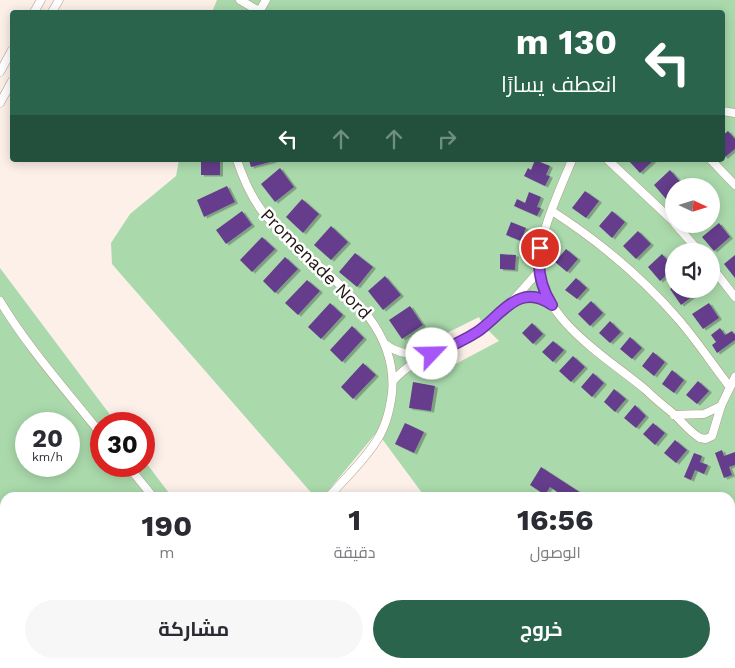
<!DOCTYPE html>
<html lang="ar">
<head>
<meta charset="utf-8">
<style>
	body { margin:0; font-family:"Work Sans",Cairo,sans-serif; background:#f7f7f7; color:#2b2b33; direction:rtl; height:100vh; display:flex; flex-direction:column; font-size:19px; white-space:nowrap }
	* { box-sizing:border-box; margin:0 }
	p { font-size:16px; color:#7c7c81 }
	.icon { flex:none; width:28px; height:28px; fill:none; stroke:currentColor; stroke-width:2; stroke-linecap:round; stroke-linejoin:round }
	.map { position:relative; flex:1; overflow:hidden; direction:ltr }
	.drawer { position:absolute; left:0px; top:492px; width:735px; height:176px; display:flex; flex-direction:column; background:#fff; border-radius:15px 15px 0 0; box-shadow:0 2px 12px #0003; direction:rtl }
	.drawer>* { flex:none }
	.top-card { position:absolute; left:10px; top:10px; width:715px; height:152px; border-radius:5px; box-shadow:0 2px 12px #0003; direction:rtl; background:#2b644d; color:#fff; overflow:hidden }
	.needle { width:32px; rotate:94deg }
	.buttons { position:absolute; left:665px; top:178px; display:grid; gap:10px }
	.buttons a { display:grid; place-items:center; width:55px; height:55px; border-radius:50%; background:#fff; box-shadow:0 2px 12px #0003; font-size:25px }
	.speed { position:absolute; left:15px; top:412px; display:flex; gap:10px; font-size:25px; font-weight:700; text-align:center }
	.speed>* { display:grid; place-content:center; width:65px; height:65px; border-radius:50%; background:#fff; box-shadow:0 2px 12px #0003; line-height:1 }
	.speed small { font-size:12px; font-weight:400 }
	.speed .limit { border:8px solid #d22; background:#fff; color:#111 }
	.pin { position:absolute; display:grid; place-items:center; width:42px; height:42px; color:#fff; margin:-21px; border:2px solid #fff; border-radius:50%; box-shadow:0 1px 5px #0007 }
	.me { position:absolute; width:55px; margin:-28px; rotate:66deg; stroke-linejoin:round; filter:drop-shadow(0 0 4px #0008) }
	.turn { display:flex; align-items:center; gap:18px; height:105px; padding:0 25px; font-size:22px }
	.turn .icon { width:65px; height:65px; stroke-width:2.5 }
	.turn b { display:block; font-size:35px; line-height:42px }
	.lanes { display:flex; align-items:center; height:48px; padding:0 25px; background:#0003; justify-content:center; gap:25px; direction:ltr }
	.lanes .off { opacity:.35 }
	.eta { display:flex; justify-content:space-evenly; align-items:center; height:85px; text-align:center }
	.eta b { font-size:30px; font-weight:700; line-height:35px }
	.button { display:flex; gap:10px; margin-top:auto; padding:10px 25px }
	.button a { flex:1; height:58px; border-radius:30px; background:#2b644d; color:#fff; font-size:20px; font-weight:700; line-height:58px; text-align:center }
	.button a+a { background:#f7f7f7; color:#2b2b33 }
	.map>svg:first-child { display:block }
	.green { fill:#aadaac; fill-rule:evenodd }
	.water { fill:#99c7f1 }
	.building { fill:#653e8c; filter:url(#shadow) }
	.lines { fill:none; stroke-linecap:round; stroke-linejoin:round }
	.minor-casing { stroke:#b59a89; stroke-width:9 }
	.minor { stroke:#fff; stroke-width:8 }
	.route-casing { stroke:#6d37a1; stroke-width:12 }
	.route { stroke:#a855f7; stroke-width:9 }
	.labels { text-anchor:middle; stroke-width:5; stroke-linejoin:round; paint-order:stroke }
	.street-label { font-size:18px; fill:#211711; stroke:#fff }
</style>
</head>
<body>
<div class="map">
<svg width="735" height="668" viewBox="0 0 735 668">
	<defs>
		<filter id="shadow"><feDropShadow dx="3" dy="1.5" stdDeviation="0" flood-color="#0004"/></filter>
	</defs>
	<rect width="100%" height="100%" fill="#fcf0e9"/>
	<!-- green -->
	<g class="green">
		<path d="M217 0H735V668H327L326 664H730V498L425 497 377 432 323 497H315L112 264 111 243 130 214 176 176 179 160H722V12H212ZM674 186H711V224H674ZM674 251H711V289H674ZM479 317 483 325 499 341 448 368 437 338Z"/>
		<path d="M0 268 117 424H101V466H144V460L172 497 5 498V664H267L270 668H0ZM26 424H69V466H26Z"/>
	</g>
	<!-- water -->
	<polygon class="water" points="346,664 419,664 419,668 348,668"/>
	<!-- building -->
	<g class="building">
		<polygon points="728,131 735,139 735,149 725,157 722,155 722,136"/>
		<rect x="201" y="160" width="19" height="15"/>
		<polygon points="249,160 274,160 274,161 251,167"/>
		<polygon points="535,160 550,166 546,175 550,176 545,186 524,176 528,168 531,170"/>
		<polygon points="628,160 654,160 640,173"/>
		<polygon points="280,168 294,187 275,202 261,184"/>
		<polygon points="670,170 682,184 679,186 674,186 674,191 666,199 654,185"/>
		<polygon points="227,186 235,202 204,217 197,200"/>
		<polygon points="585,191 599,201 586,218 572,208"/>
		<polygon points="529,192 541,197 537,207 541,208 537,216 514,206 517,199 525,203"/>
		<polygon points="302,199 319,214 303,233 286,217"/>
		<polygon points="242,211 252,225 226,244 216,230"/>
		<polygon points="612,211 625,222 612,238 599,226"/>
		<polygon points="511,222 526,228 521,241 506,235"/>
		<polygon points="719,223 730,237 714,251 702,237"/>
		<polygon points="331,226 348,242 331,260 314,245"/>
		<polygon points="638,231 651,244 636,259 623,246"/>
		<polygon points="262,237 275,249 252,272 240,260"/>
		<polygon points="566,249 578,259 567,272 555,262"/>
		<polygon points="355,253 373,267 357,287 339,272"/>
		<polygon points="500,254 516,255 515,270 500,269"/>
		<polygon points="662,254 674,268 660,281 648,267"/>
		<polygon points="735,255 735,278 724,264"/>
		<polygon points="285,257 298,269 275,293 263,281"/>
		<polygon points="385,276 401,295 383,310 368,291"/>
		<polygon points="576,278 587,288 577,299 565,290"/>
		<polygon points="307,280 320,291 298,315 285,303"/>
		<polygon points="674,286 674,289 695,289 698,292 681,305 670,289"/>
		<polygon points="591,301 603,313 590,326 578,314"/>
		<polygon points="330,303 343,315 321,339 308,327"/>
		<polygon points="709,303 719,318 703,329 692,314"/>
		<polygon points="410,306 423,325 402,339 389,320"/>
		<polygon points="610,321 621,332 610,343 599,333"/>
		<polygon points="532,323 543,334 533,344 522,333"/>
		<polygon points="352,326 364,338 342,362 330,350"/>
		<polygon points="720,328 725,335 732,331 735,335 735,340 717,353 712,345 716,342 711,335"/>
		<polygon points="630,337 642,348 632,359 620,349"/>
		<polygon points="553,341 564,350 553,362 542,352"/>
		<polygon points="653,352 665,362 654,376 642,366"/>
		<polygon points="573,356 585,367 571,382 559,371"/>
		<polygon points="363,363 376,375 353,399 341,387"/>
		<polygon points="672,370 684,380 674,393 662,384"/>
		<polygon points="593,373 604,383 592,397 581,387"/>
		<polygon points="698,381 709,391 697,404 686,395"/>
		<polygon points="413,382 435,386 431,411 409,408"/>
		<polygon points="614,389 626,399 615,412 604,402"/>
		<polygon points="635,405 646,416 636,428 624,418"/>
		<polygon points="405,423 424,432 414,453 395,444"/>
		<polygon points="653,423 665,433 655,445 643,434"/>
		<polygon points="675,440 687,450 676,463 664,453"/>
		<polygon points="722,450 724,456 735,452 735,465 729,467 732,475 724,478 715,453"/>
		<polygon points="694,453 702,456 700,462 708,465 704,474 695,470 691,480 684,477"/>
		<polygon points="541,467 581,493 578,498 566,498 550,487 545,495 530,485"/>
		<polygon points="735,614 735,632 730,625 730,617"/>
		<polygon points="674,664 695,664 699,668 670,668"/>
	</g>
	<g class="lines">
		<defs>
			<g id="minor">
				<polyline points="240,0 259,11"/>
				<polyline points="34,12 41,0"/>
				<polyline points="52,12 59,0"/>
				<polyline points="259,12 266,0"/>
				<polyline points="0,72 12,50"/>
				<polyline points="0,103 12,81"/>
				<polyline points="722,111 735,113"/>
				<path d="M237 160C243 178 250 195 262 211 307 267 400 310 392 393 390 410 385 429 375 443 362 463 343 480 328 498"/>
				<path d="M572 160C561 187 538 236 539 264 540 320 608 358 646 390 655 399 665 407 675 415 683 423 690 432 700 438L706 439 712 436 721 406 735 377"/>
				<polyline points="608,160 674,222"/>
				<polyline points="711,160 735,185"/>
				<path d="M552 211C600 242 642 277 679 320 697 341 713 365 730 387"/>
				<polyline points="675,224 699,251"/>
				<polyline points="711,266 735,297"/>
				<path d="M514 300C527 298 539 295 550 304"/>
				<path d="M0 301C29 349 66 390 101 434"/>
				<path d="M385 344C398 354 412 355 428 354"/>
				<path d="M393 381C417 353 449 352 479 331 502 315 520 292 539 271"/>
				<polyline points="674,415 704,414 721,406"/>
				<polyline points="128,466 154,498"/>
				<polyline points="268,664 271,668"/>
				<polyline points="301,664 303,668"/>
				<polyline points="728,668 735,663"/>
			</g>
		</defs>
		<!-- minor casing -->
		<use href="#minor" class="minor-casing"/>
		<!-- minor -->
		<use href="#minor" class="minor"/>
	</g>
	<g class="lines">
		<defs>
			<path id="route" d="M432 354C447 348 463 341 477 332 501 316 519 281 552 305 541 288 537 268 540 248"/>
		</defs>
		<!-- route casing -->
		<use href="#route" class="route-casing"/>
		<!-- route -->
		<use href="#route" class="route"/>
	</g>
	<g class="labels">
		<!-- street labels -->
		<g class="street-label">
			<text transform="translate(316 264) rotate(45)" y="6">Promenade Nord</text>
		</g>
	</g>
</svg>
<div class="buttons">
<a><svg class="needle" viewBox="-14 -14 28 28"><path d="M0-13l5 13h-10z" fill="#e53935"/><path d="M0 13l5-13h-10z" fill="#7c7c81"/></svg></a>
<a><svg class="icon" aria-label="sound" viewBox="0 0 24 24"><path d="M4 9h4l5-4v14l-5-4H4zM17 9q2 3 0 6"/></svg></a>
</div>
<div class="speed"><div>20<small>km/h</small></div><div class="limit">30</div></div>
<div class="pin" style="left:540px;top:248px;background:#d93025"><svg class="icon" aria-label="arrive" viewBox="0 0 24 24"><path d="M6 21V4h12l-3 4 3 4H6"/></svg></div>
<svg class="me" style="left:432px;top:354px" viewBox="-20 -20 40 40"><circle r="19" fill="#fff"/><path d="M0-13L10 11 0 6-10 11z" fill="#a855f7"/></svg>
<div class="top-card">
<div class="turn"><svg class="icon" aria-label="left" viewBox="0 0 24 24"><path d="M17 20v-9H6M10 6l-5 5 5 5"/></svg><div><b>130 m</b>انعطف يسارًا</div></div>
<div class="lanes"><svg class="icon" aria-label="left" viewBox="0 0 24 24"><path d="M17 20v-9H6M10 6l-5 5 5 5"/></svg><svg class="icon off" aria-label="ahead" viewBox="0 0 24 24"><path d="M12 20V5M6 11l6-6 6 6"/></svg><svg class="icon off" aria-label="ahead" viewBox="0 0 24 24"><path d="M12 20V5M6 11l6-6 6 6"/></svg><svg class="icon off" aria-label="right" viewBox="0 0 24 24"><path d="M7 20v-9h11M14 6l5 5-5 5"/></svg></div>
</div>
<section class="drawer">
<div class="eta">
<div><b>16:56</b><p>الوصول</p></div>
<div><b>1</b><p>دقيقة</p></div>
<div><b>190</b><p>m</p></div>
</div>
<div class="button"><a>خروج</a><a>مشاركة</a></div>
</section>
</div>
</body>
</html>
